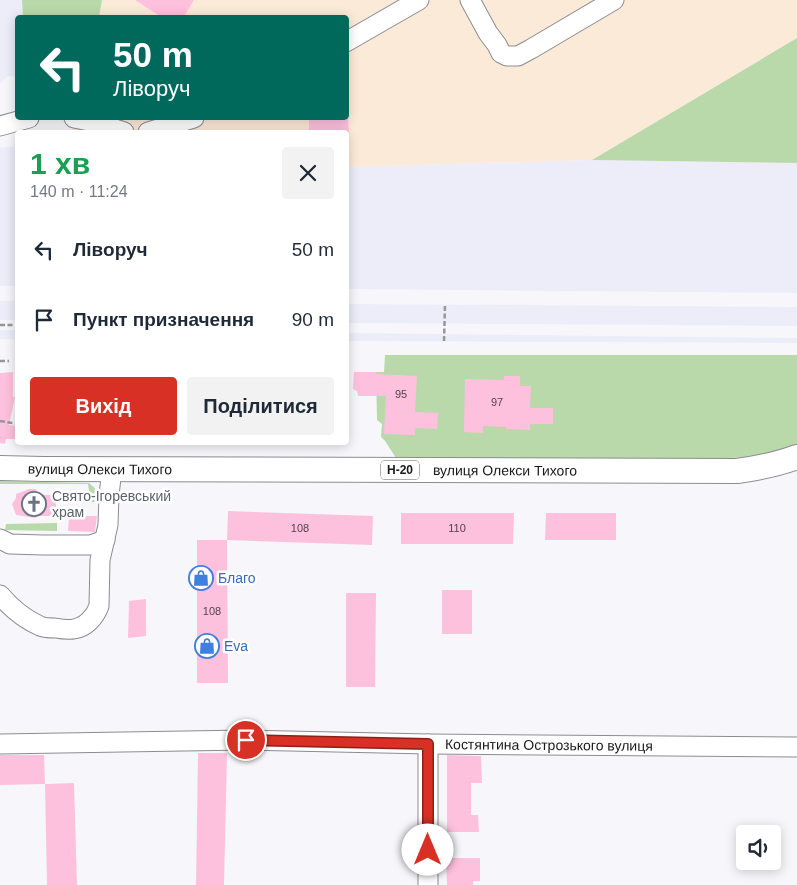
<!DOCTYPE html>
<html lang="uk">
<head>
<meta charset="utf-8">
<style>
	body { margin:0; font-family:Arial,sans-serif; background:#f2f2f3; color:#1f2937; height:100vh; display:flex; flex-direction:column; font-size:19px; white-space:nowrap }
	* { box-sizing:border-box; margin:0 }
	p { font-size:16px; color:#747a83 }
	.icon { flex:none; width:28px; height:28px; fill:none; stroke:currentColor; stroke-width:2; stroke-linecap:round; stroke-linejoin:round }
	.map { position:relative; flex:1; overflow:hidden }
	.side { position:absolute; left:15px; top:130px; width:334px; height:315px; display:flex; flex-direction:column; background:#fff; border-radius:5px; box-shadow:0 2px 12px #0003 }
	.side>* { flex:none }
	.top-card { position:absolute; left:15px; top:15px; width:334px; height:105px; border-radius:5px; box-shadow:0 2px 12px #0003; background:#00695c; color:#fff; overflow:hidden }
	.tools { position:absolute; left:736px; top:825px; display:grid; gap:10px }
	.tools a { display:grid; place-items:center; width:45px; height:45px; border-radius:5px; background:#fff; box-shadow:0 2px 12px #0003; font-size:25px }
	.pin { position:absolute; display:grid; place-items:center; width:42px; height:42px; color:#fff; margin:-21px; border:2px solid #fff; border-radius:50%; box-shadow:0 1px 5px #0007 }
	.me { position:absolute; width:55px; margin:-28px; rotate:0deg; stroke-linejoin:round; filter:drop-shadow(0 0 4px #0008) }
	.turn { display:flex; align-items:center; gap:18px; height:105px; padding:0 15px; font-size:22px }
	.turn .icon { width:65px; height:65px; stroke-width:2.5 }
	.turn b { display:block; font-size:35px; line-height:42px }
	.round { display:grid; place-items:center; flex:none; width:52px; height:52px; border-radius:5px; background:#f2f2f3 }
	.summary { display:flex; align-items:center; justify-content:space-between; height:85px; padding:0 15px }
	h1 { font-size:30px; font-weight:600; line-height:38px; color:#1e9e55 }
	.button { display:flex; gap:10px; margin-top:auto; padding:10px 15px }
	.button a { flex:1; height:58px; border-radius:5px; background:#d93025; color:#fff; font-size:20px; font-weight:600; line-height:58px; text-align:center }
	.button a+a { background:#f2f2f3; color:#1f2937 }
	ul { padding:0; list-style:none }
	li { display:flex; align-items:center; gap:15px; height:70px; padding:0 15px }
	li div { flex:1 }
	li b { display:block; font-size:19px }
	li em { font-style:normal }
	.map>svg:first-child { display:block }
	.built { fill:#ecedf9 }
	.industrial { fill:#fcead9 }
	.green { fill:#bad9aa }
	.building { fill:#fdc1dd }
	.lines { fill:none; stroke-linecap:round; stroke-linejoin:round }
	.minor-casing { stroke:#8b8c90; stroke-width:21 }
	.major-casing { stroke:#8b8c90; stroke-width:26 }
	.path { stroke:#97979a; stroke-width:2.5; stroke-dasharray:5 2.5; stroke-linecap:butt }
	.minor { stroke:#fff; stroke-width:19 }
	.major { stroke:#fff; stroke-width:24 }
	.route-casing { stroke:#8d1f18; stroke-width:12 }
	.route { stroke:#d93025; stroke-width:9 }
	.labels { text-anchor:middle; stroke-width:5; stroke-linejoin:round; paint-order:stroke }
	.number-label { font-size:11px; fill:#52434b }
	.shield { fill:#fff; stroke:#5e5e5f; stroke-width:1 }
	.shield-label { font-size:12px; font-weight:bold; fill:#19191a }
	.street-label { font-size:14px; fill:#19191a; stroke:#fff }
	.worship-label { font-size:14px; fill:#5b616d; stroke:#fff; text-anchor:start }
	.shop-label { font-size:14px; fill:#366cbe; stroke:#fff; text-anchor:start }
</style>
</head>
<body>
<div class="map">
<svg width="797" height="885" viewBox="0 0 797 885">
	<rect width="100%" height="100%" fill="#f7f7fb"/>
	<!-- built -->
	<g class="built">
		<polygon points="0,0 22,0 23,17 18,18 17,77 8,76 0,83"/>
		<polygon points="17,146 17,286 0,286 0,148"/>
		<polygon points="592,160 797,163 797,293 346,289 346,167"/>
		<rect x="0" y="301" width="17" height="19"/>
		<polygon points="346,304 797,307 797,326 346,323"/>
		<rect x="0" y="330" width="17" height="9"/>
		<polygon points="346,333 797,338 797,343 346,341"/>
	</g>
	<!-- industrial -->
	<polygon class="industrial" points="102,0 797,0 797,38 592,160 346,167 346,132 72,132 74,118 346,118 346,18 99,17"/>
	<!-- green -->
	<g class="green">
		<polygon points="22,0 102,0 99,17 23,18"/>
		<polygon points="797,38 797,163 592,160"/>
		<polygon points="385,355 797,355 797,447 767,456 732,458 396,458 385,441 381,437 382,424 377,420 376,372 384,372"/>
		<path d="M0 481 89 483C95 488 101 493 101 502L69 503V492L89 491 88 484H0Z"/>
		<polygon points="57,523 57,531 5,530 6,524"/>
	</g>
	<!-- building -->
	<g class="building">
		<polygon points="135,0 194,0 183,18 163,18"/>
		<polygon points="348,118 349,132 309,132 309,119"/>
		<polygon points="13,372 13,397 15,397 9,425 18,426 18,439 6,439 5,444 0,443 0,373"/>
		<polygon points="354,372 376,372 376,374 417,376 415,412 438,413 437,429 415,428 415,435 384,434 386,396 358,396 357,391 353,389"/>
		<polygon points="504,376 520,376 520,386 531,386 530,408 553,408 553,424 530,424 530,430 506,429 506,427 483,426 483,433 464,432 465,379 504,380"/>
		<polygon points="29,489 36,489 36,495 56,495 56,516 36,516 36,518 16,515 12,504 16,498 16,494"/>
		<polygon points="228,511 373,516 372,545 227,540"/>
		<polygon points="401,513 514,513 513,544 401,544"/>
		<polygon points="546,513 616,513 616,540 545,540"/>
		<polygon points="69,516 97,516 95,532 68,531"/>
		<polygon points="197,540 227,540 228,683 197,683"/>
		<rect x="442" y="590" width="30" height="44"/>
		<polygon points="346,593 376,593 375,687 346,687"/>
		<polygon points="146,599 146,636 128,638 129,601"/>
		<polygon points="198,753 227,753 224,885 196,885"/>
		<polygon points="0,755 44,755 45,784 0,785"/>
		<polygon points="447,755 481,756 482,783 471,783 471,815 478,815 479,832 447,832"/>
		<polygon points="74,783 77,885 47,885 45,784"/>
		<polygon points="446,858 480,858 480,881 473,881 473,885 447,885"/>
	</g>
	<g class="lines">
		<defs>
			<g id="minor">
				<polyline points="470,0 488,33 497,45 501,53 507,56 518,56 531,49 614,0"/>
				<polyline points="346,42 419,0"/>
				<polyline points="74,118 94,122 124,132"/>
				<polyline points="0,126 29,118"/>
				<polyline points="148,132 194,118"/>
				<polyline points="0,539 10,544 43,545 91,545 105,540"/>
				<path d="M0 595C11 608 24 619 40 626 44 628 50 628 55 628 61 629 68 630 74 629 86 627 95 617 99 606L100 560 108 525 109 495 112 469"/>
				<path id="s1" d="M0 744 246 740 428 744 797 747"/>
				<polyline points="428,744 428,885"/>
			</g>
			<g id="major">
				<path id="s2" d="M0 468 44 469 737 471C759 468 776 465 797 457"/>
			</g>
		</defs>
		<!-- minor casing -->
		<use href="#minor" class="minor-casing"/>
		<!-- major casing -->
		<use href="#major" class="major-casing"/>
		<!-- path -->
		<g class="path">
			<polyline points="0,325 18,325"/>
			<polyline points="444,341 445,305"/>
			<polyline points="0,361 9,361"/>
			<polyline points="0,421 18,424"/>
		</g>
		<!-- minor -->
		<use href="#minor" class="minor"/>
		<!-- major -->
		<use href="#major" class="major"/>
	</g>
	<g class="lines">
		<defs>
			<polyline id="route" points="246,740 428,744 428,850"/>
		</defs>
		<!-- route casing -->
		<use href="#route" class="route-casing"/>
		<!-- route -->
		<use href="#route" class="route"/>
	</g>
	<!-- icons -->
	<defs>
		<symbol id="church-ring" viewBox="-11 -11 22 22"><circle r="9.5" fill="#fff" stroke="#6b7280" stroke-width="1.5"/><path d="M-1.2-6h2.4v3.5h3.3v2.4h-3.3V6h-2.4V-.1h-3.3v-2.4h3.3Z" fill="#6b7280"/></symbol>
		<symbol id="shop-ring" viewBox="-11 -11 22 22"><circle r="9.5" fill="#fff" stroke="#3f7fe0" stroke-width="1.5"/><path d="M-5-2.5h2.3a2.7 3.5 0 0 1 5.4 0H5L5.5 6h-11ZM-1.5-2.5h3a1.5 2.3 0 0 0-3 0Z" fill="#3f7fe0"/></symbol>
	</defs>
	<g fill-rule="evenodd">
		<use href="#church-ring" x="20" y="490" width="28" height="28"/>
		<use href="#shop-ring" x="187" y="564" width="28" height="28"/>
		<use href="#shop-ring" x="193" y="632" width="28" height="28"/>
	</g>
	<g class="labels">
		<!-- number labels -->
		<g class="number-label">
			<text x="401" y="398">95</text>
			<text x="497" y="406">97</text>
			<text x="300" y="532">108</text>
			<text x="457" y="532">110</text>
			<text x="212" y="615">108</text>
		</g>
		<!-- shield labels -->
		<rect class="shield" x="381" y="460.5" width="38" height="19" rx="4"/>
		<g class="shield-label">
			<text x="400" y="474">Н-20</text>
		</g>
		<!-- street labels -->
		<g class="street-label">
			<text dy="5" stroke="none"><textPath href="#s2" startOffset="100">вулиця Олекси Тихого</textPath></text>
			<text dy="5" stroke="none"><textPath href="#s2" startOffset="505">вулиця Олекси Тихого</textPath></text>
			<text dy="5" stroke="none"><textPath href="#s1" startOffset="549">Костянтина Острозького вулиця</textPath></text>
		</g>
		<!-- worship labels -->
		<g class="worship-label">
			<text x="52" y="501">Свято-Ігоревський<tspan x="52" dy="16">храм</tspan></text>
		</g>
		<!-- shop labels -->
		<g class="shop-label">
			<text x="218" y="583">Благо</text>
			<text x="224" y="651">Eva</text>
		</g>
	</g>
</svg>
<div class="tools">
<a><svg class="icon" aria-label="sound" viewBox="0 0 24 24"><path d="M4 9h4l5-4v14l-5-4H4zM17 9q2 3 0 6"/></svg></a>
</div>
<div class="pin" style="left:246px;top:740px;background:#d93025"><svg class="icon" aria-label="arrive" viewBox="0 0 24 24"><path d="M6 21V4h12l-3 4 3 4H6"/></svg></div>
<svg class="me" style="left:428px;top:850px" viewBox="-20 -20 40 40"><circle r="19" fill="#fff"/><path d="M0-13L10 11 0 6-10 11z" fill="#d93025"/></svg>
<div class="top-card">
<div class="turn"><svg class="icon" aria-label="left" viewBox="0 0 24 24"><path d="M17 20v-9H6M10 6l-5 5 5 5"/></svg><div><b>50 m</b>Ліворуч</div></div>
</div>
<section class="side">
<div class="summary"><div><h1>1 хв</h1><p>140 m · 11:24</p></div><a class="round"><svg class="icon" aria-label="close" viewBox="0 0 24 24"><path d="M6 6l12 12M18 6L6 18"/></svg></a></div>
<ul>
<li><svg class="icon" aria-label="left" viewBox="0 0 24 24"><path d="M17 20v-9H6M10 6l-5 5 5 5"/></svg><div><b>Ліворуч</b></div><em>50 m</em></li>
<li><svg class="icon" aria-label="arrive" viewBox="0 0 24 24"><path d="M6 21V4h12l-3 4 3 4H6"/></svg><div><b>Пункт призначення</b></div><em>90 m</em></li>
</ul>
<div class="button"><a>Вихід</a><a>Поділитися</a></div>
</section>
</div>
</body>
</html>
